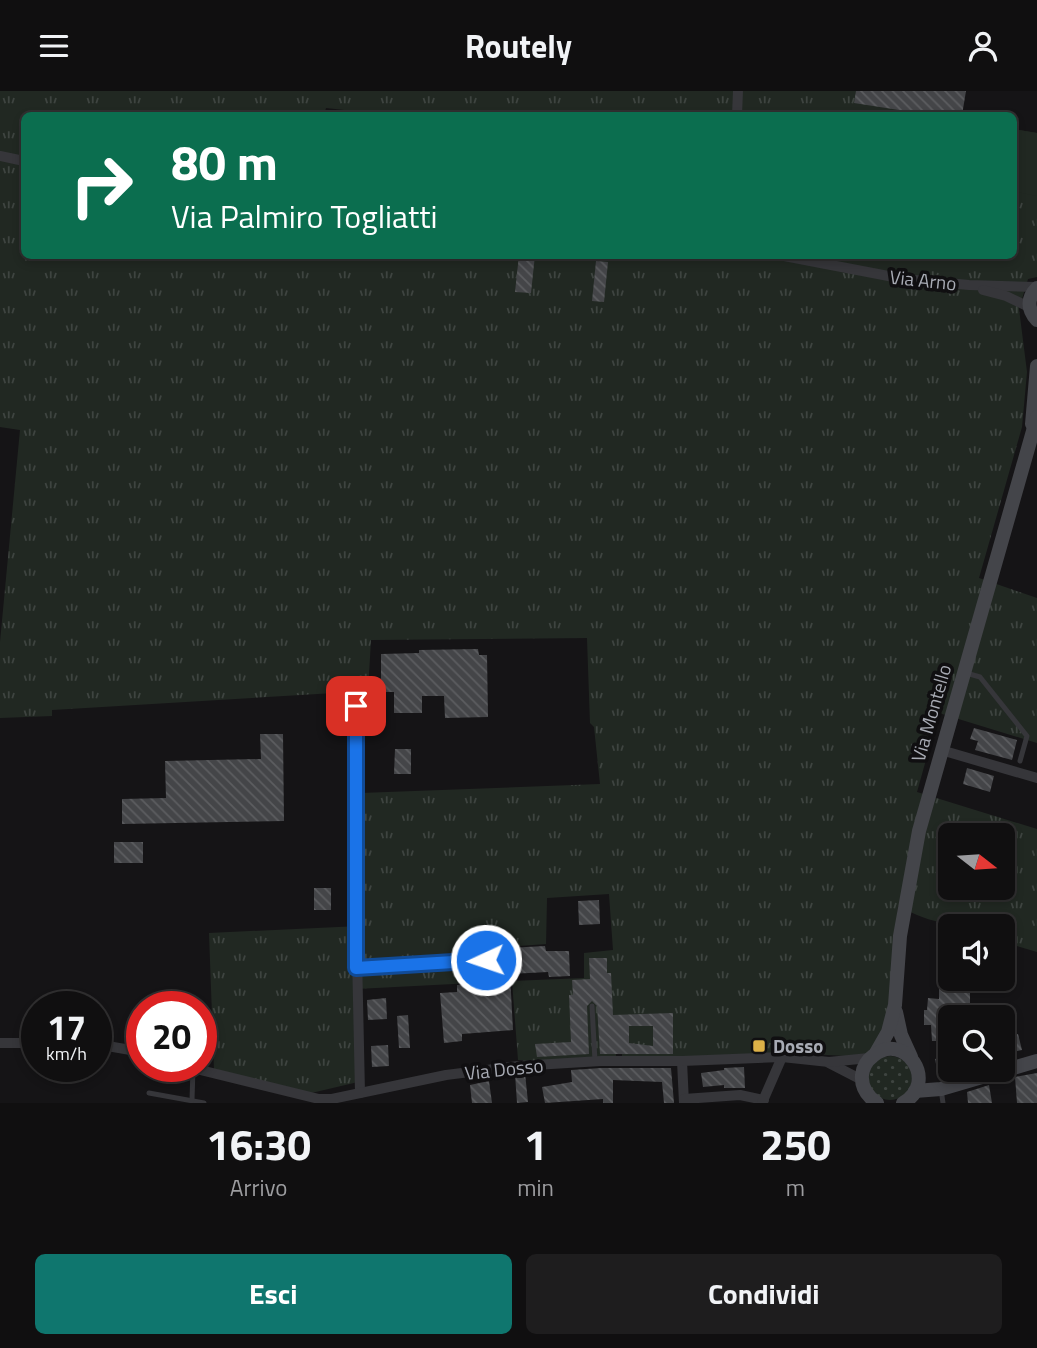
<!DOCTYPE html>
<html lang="it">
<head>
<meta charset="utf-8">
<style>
	body { margin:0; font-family:"Titillium Web",sans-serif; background:#1e1d1e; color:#f1f3f6; height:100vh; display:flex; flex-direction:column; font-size:26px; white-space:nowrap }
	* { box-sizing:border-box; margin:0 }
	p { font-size:23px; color:#9c9c9f }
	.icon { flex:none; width:38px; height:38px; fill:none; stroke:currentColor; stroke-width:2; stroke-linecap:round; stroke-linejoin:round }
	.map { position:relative; height:1012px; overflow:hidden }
	.panel { display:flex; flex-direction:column; background:#100f10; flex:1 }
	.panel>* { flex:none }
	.guide { position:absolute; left:21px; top:21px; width:996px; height:147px; border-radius:10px; box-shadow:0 4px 10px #0003,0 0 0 2px #302f30; background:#0b6e4f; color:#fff; overflow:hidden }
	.needle { width:46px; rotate:107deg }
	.tools { position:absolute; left:938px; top:732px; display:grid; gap:14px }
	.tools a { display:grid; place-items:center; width:77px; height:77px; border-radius:10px; background:#100f10; box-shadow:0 4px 10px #0003,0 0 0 2px #302f30; font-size:35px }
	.speed { position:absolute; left:21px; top:900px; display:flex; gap:14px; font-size:35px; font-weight:700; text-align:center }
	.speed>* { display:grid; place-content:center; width:91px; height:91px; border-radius:50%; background:#100f10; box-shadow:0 4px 10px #0003,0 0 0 2px #302f30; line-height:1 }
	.speed small { font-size:18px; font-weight:400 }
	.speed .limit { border:10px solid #d22; background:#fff; color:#111 }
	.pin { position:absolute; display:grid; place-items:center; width:60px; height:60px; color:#fff; margin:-30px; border-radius:14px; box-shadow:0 4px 10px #0006 }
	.me { position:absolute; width:77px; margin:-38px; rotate:267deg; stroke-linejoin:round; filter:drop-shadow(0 0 5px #0008) }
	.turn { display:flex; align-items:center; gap:24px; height:147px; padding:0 35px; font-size:32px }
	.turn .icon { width:91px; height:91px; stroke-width:2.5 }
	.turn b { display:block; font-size:49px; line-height:60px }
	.eta { display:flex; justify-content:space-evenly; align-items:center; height:119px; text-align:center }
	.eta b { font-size:42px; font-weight:700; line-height:49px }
	.primary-button { display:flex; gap:14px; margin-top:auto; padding:14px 35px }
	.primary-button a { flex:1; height:80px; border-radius:10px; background:#0f766e; color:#fff; font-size:28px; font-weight:700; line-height:80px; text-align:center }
	.primary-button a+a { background:#1e1d1e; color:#f1f3f6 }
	header { display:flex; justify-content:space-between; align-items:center; height:91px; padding:0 35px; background:#100f10; font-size:32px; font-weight:700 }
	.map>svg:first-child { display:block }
	.grass { fill:url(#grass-dots) }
	.park { fill:url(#park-tufts); fill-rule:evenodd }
	.pitch { fill:#212822 }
	.building { fill:url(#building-back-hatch); fill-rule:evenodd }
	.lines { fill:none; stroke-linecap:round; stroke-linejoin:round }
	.lane { stroke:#36363a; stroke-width:5 }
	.street { stroke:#36363a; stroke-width:10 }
	.secondary { stroke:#44454a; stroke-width:14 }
	.route-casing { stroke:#114b97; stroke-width:18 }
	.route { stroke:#1a73e8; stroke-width:12 }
	.poi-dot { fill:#dcb047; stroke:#100f11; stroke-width:2.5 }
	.labels { text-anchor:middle; stroke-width:7; stroke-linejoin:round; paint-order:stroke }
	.street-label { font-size:19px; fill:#a8abb4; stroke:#100f11 }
	.poi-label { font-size:19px; font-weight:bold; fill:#a8abb4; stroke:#100f11; text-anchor:start }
</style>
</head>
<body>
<header><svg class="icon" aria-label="menu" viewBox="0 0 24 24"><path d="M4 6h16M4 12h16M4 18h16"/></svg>Routely<svg class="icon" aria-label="person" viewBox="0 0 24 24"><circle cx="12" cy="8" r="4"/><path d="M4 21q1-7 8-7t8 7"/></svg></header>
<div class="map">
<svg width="1037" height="1012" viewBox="0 0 1037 1012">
	<defs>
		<pattern id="grass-dots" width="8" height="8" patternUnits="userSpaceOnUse" patternTransform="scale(1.75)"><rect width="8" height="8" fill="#212822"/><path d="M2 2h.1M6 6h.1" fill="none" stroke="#3e4440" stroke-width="1.8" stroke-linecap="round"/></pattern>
		<pattern id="park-tufts" width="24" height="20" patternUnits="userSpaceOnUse" patternTransform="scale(1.75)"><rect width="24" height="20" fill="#212822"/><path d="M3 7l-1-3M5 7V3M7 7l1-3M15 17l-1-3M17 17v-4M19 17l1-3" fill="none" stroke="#3e4440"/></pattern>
		<pattern id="building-back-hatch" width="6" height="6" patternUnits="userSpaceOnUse" patternTransform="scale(1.75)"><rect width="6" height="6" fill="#444548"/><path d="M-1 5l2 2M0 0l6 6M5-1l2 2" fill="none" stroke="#5c5d60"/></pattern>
	</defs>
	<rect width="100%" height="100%" fill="#151416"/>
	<!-- grass -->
	<circle class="grass" cx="890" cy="987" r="22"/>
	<!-- park -->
	<path class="park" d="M0 0H917L913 21 930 24H391L326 17 324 24H24V164H1013V38L1037 42V186L1028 188 1019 218 1027 281 1022 336 979 487 1037 507V652L939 622 917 701 1037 738V861L1003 851V835C959 835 938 836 898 815L890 963 846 965 792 962 696 967 622 965 621 925H615L616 966 523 972V969H518L512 890 584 887V862L613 859 609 803 547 807 546 853 492 857V891L356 898 358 991 307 1003 214 978 209 842 360 835 361 702 600 693 594 636 590 632 587 547 371 549 368 600 52 619V625L0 627V551L20 339 0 336ZM950 744H1003V796H950Z"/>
	<!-- pitch -->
	<polygon class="pitch" points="1013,38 1037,42 1037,105 1013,100"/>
	<!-- building -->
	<g class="building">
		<polygon points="856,0 966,0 962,24 931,24 854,12"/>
		<polygon points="519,164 535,164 531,202 515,201"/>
		<polygon points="596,170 608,171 604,211 592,210"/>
		<polygon points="478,558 479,564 487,564 488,626 445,627 444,605 422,605 422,622 394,622 394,601 381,601 381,563 419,562 419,559"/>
		<polygon points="974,637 1017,649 1012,669 975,659 978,650 970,648"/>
		<polygon points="260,643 283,643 284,730 122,733 122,708 166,707 165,670 261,668"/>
		<polygon points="395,658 411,658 411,683 394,683"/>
		<polygon points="967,677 994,685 990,701 963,693"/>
		<rect x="114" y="751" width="29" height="21"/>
		<rect x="314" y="797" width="17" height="22"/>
		<polygon points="599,809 600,833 579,834 578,810"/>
		<polygon points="545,855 546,860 569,860 570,885 549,886 548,881 510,883 513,939 462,943 462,950 444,952 440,902 457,901 457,894 494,891 492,858"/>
		<path d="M589 867H607V882H611L613 924 673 922V963H600L597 915 592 910 587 915 589 963 537 966 535 953 571 951 569 904H573L572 889 590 888ZM629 935H653V955L629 952Z"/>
		<polygon points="939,882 950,883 950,887 976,887 976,898 970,898 970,926 950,926 950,950 932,950 931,934 924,934 924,919 927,919 928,907 939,908"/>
		<polygon points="386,907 387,928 368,929 367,909"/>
		<polygon points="408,924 410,957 399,957 397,925"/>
		<polygon points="1018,943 1022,959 1003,963 1004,947"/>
		<polygon points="388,954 389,975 372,976 371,955"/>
		<polygon points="950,965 950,985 939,987 935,968"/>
		<polygon points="744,976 745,997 724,997 724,994 703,996 701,982 724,979 724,977"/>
		<polygon points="601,977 671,977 674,1012 664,1012 662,991 613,989 613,1012 603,1012 603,1008 545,1012 542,996 572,991 571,979"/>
		<polygon points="525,982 528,1011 517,1012 515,983"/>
		<polygon points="1037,982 1037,1012 1017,1012 1015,986"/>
		<polygon points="489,990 492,1012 472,1012 470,994"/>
		<polygon points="989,994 992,1012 968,1012 967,1001"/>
	</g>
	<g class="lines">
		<!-- lane -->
		<g class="lane">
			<polyline points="966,582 980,586 1027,645 1020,670"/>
			<polyline points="356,877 486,869"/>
			<polyline points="592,915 595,970"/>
			<polyline points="941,998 943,1012"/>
			<polyline points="149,1002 204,1012"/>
			<polyline points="192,1009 193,977"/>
		</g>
		<!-- street -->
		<g class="street">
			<polyline points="737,24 738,0"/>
			<polyline points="0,65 24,70"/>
			<polyline points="738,164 748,164"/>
			<polyline points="779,164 904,188 969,194 1037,196"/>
			<polyline points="983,199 1006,205 1029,216"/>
			<polyline points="356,616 355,770 360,1002"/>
			<polyline points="941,659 1037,687"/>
			<polyline points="0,952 37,952"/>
			<polyline points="96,953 142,961"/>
			<polyline points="682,970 684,1012"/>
			<polyline points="829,972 862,989"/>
			<polyline points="184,975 319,1008 332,1008 446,984 518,975 601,970 682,970 782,966 829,971 869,967"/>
			<polyline points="684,1008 740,1004 764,1009"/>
			<polyline points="762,1012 782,966"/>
		</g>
		<!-- secondary -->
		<g class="secondary">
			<path d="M1037 197C1027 207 1027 218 1037 229"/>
			<polyline points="1032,333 1037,275"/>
			<polyline points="896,921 901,944 911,966"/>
			<polyline points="876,962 888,941 895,914 900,845 919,740 1037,326"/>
			<polyline points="915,1000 941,998 1037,970"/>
			<path d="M877 1012C867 1005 861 996 862 984 863 976 866 970 873 965 904 939 940 991 903 1012"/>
		</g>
	</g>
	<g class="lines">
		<defs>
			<polyline id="route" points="356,615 356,877 486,869"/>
		</defs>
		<!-- route casing -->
		<use href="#route" class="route-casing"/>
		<!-- route -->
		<use href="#route" class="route"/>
	</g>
	<!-- markers -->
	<rect class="poi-dot" x="752" y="948" width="14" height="14" rx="3.5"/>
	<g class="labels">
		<!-- street labels -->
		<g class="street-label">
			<text transform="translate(923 189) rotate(6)" y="7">Via Arno</text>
			<text transform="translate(931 622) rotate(-74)" y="7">Via Montello</text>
			<text transform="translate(504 978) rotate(-6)" y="7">Via Dosso</text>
		</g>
		<!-- poi labels -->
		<g class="poi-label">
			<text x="773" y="962">Dosso</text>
		</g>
	</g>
</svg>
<div class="tools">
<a><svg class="needle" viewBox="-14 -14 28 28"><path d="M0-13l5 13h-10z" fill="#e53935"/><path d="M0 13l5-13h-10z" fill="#9c9c9f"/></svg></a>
<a><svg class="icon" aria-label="sound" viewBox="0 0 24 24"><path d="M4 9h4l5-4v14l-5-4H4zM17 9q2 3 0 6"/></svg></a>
<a><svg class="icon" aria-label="search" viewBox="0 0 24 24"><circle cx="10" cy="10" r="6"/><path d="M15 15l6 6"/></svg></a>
</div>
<div class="speed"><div>17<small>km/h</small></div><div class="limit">20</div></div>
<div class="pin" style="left:356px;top:615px;background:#d93025"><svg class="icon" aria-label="arrive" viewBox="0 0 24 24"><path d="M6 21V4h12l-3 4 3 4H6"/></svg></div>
<svg class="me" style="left:486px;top:869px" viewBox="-20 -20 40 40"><circle r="17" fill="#1a73e8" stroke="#fff" stroke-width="3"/><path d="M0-11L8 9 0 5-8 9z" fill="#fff"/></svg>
<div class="guide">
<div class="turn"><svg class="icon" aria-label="right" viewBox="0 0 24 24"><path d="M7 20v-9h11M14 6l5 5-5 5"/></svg><div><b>80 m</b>Via Palmiro Togliatti</div></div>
</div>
</div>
<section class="panel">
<div class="eta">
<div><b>16:30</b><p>Arrivo</p></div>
<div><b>1</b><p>min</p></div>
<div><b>250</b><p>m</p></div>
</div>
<div class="primary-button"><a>Esci</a><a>Condividi</a></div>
</section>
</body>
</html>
